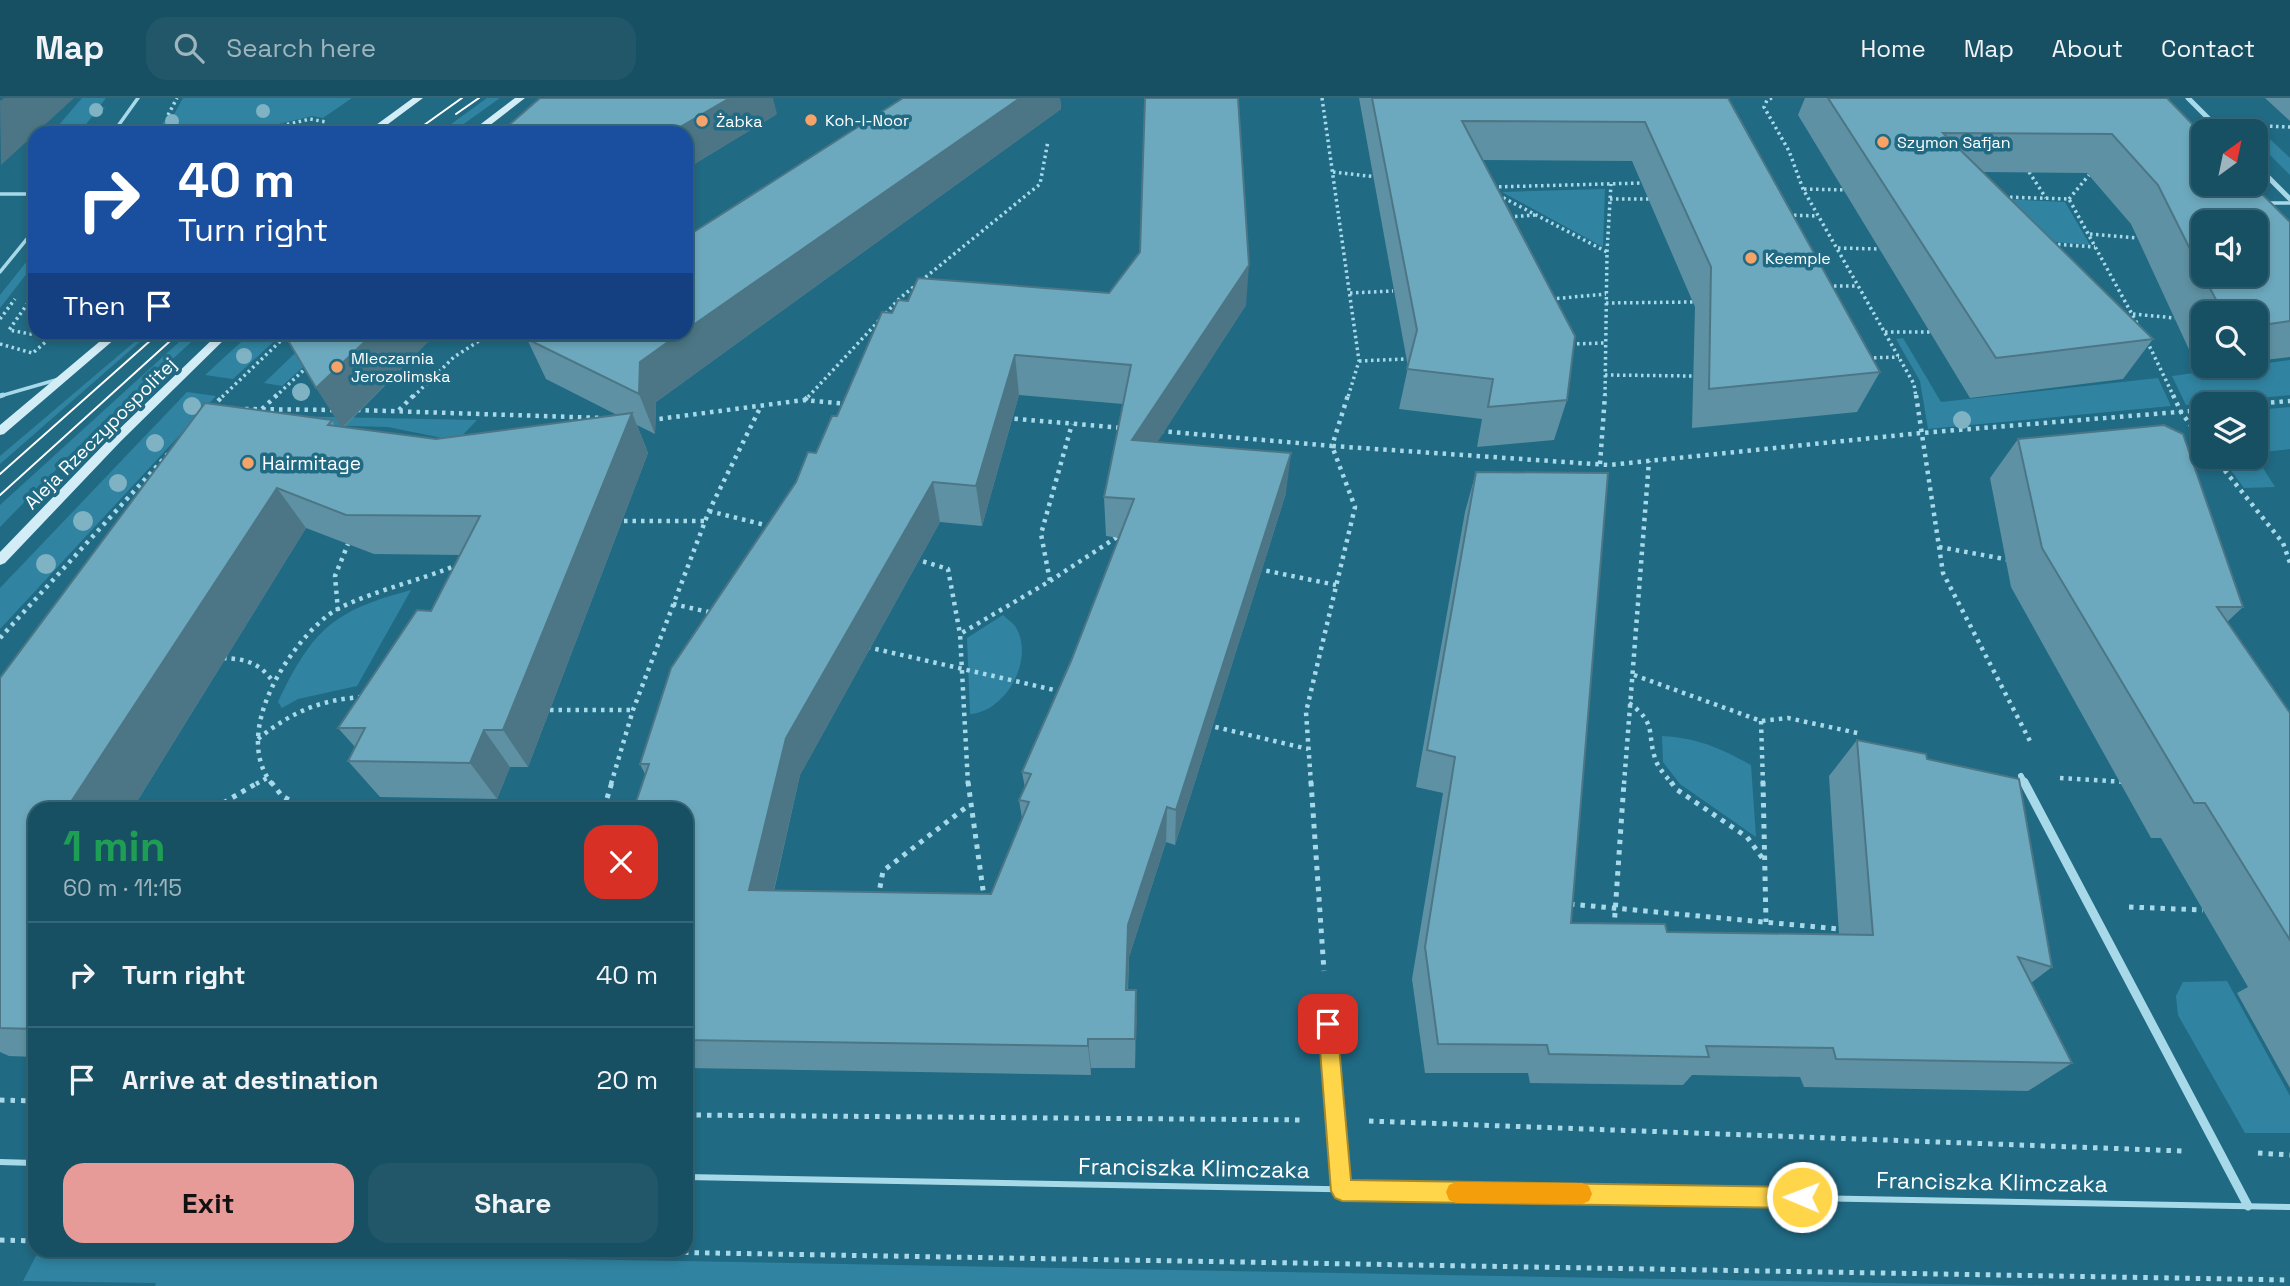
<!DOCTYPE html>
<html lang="en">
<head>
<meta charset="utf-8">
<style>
	body { margin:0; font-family:"Space Grotesk",sans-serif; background:#215769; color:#f1f3f6; height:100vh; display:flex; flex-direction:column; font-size:26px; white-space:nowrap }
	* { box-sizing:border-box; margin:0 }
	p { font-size:23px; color:#9fb5be }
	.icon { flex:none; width:38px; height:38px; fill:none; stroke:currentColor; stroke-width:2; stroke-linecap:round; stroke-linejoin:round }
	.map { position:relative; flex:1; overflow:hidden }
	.sheet { position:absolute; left:28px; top:704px; width:665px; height:455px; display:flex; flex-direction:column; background:#185063; border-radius:21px; box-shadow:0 4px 10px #0003,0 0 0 2px #366778 }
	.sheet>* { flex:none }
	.banner { position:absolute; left:28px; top:28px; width:665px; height:214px; border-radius:21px; box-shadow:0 4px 10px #0003,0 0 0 2px #366778; background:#1a4fa0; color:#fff; overflow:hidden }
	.needle { width:46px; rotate:33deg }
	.tools { position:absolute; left:2191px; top:21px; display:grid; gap:14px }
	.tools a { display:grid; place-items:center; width:77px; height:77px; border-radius:14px; background:#185063; box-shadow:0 4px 10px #0003,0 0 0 2px #366778; font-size:35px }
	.pin { position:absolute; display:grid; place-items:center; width:60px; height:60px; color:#fff; margin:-30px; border-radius:14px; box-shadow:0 4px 10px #0006 }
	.me { position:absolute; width:77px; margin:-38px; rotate:271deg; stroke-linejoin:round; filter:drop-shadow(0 0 5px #0008) }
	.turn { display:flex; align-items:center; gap:24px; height:147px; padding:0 35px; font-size:32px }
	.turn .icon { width:91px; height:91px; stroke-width:2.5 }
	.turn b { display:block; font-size:49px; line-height:60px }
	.then { display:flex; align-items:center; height:66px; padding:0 35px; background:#0003; gap:14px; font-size:26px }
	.round { display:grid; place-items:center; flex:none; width:74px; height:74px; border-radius:21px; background:#215769 }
	.head { display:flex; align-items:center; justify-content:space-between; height:119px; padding:0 35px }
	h1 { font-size:42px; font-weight:700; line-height:52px; color:#1e9e55 }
	.button { display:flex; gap:14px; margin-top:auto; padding:14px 35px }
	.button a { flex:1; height:80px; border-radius:21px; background:#e69b98; color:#111; font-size:28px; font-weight:700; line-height:80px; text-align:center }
	.button a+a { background:#215769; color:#f1f3f6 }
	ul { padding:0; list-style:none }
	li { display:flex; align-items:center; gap:21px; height:105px; padding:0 35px; border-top:2px solid #366778 }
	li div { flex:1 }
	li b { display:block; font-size:26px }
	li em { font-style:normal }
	header { display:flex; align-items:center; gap:42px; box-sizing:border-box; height:98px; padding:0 35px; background:#185063; border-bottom:2px solid #366778 }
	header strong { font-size:33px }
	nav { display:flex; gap:38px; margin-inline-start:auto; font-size:24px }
	.search { width:490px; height:63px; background:#215769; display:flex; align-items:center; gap:18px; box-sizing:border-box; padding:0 24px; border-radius:21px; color:#9fb5be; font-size:26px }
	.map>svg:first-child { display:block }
	.green { fill:#3084a1 }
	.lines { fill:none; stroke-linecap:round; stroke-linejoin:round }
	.path-far2 { stroke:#a8d9e9; stroke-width:3.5; stroke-dasharray:2.5 3.5; stroke-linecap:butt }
	.path-far1 { stroke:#a8d9e9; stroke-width:4.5; stroke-dasharray:3.5 5; stroke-linecap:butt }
	.path { stroke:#a8d9e9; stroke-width:5; stroke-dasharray:4.5 6; stroke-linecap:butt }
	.lane-far2 { stroke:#a8d9e9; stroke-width:3.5 }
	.lane-far1 { stroke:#a8d9e9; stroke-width:5 }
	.lane { stroke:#a8d9e9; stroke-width:6 }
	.street-far2 { stroke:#a8d9e9; stroke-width:5 }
	.street-far1 { stroke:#a8d9e9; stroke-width:6 }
	.street { stroke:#a8d9e9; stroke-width:9 }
	.secondary { fill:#d3edf7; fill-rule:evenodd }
	.tram { stroke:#fff; stroke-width:2 }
	.tree { fill:#7fb2c3 }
	.wall { fill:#5e91a3; fill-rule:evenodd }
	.shaded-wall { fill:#4c7685 }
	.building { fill:#6da9be; stroke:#4c7685; stroke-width:2; fill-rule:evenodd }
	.route { fill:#ffd54a; stroke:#a68a30; stroke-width:2 }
	.slow { fill:#f59e0b }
	.poi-dot { fill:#f7a368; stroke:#206a84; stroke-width:2.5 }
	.labels { text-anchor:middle; stroke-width:7; stroke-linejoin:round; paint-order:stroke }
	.far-poi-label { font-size:16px; fill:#fff; stroke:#206a84; text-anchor:start }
	.street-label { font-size:19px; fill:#fff; stroke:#206a84 }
	.poi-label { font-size:19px; fill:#fff; stroke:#206a84; text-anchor:start }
	.near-street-label { font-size:23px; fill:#fff; stroke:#206a84 }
</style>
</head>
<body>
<header>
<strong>Map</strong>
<div class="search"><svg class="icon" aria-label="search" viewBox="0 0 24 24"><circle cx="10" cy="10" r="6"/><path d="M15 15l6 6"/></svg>Search here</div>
<nav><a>Home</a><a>Map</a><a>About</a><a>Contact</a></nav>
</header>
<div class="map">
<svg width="2290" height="1188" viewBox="0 0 2290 1188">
	<rect width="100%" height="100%" fill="#206a84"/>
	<!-- green -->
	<g class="green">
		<polygon points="82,0 106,0 99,9 105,9 101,15 95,15 79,35 52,35"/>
		<polygon points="183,0 352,0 323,20 312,18 242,35 162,35 168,27 162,26 166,21 172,20"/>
		<polygon points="487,0 500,0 451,35 439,35"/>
		<polygon points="2241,29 2257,29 2290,60 2290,77 2256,43 2256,33 2246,33"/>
		<polygon points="1605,91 1603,149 1502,94"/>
		<polygon points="2004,101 2065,104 2090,147 2032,142"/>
		<polygon points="35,153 35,165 0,210 0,197"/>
		<polygon points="190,234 201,235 90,337 0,429 0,407"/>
		<polygon points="145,235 150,235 0,366 0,358"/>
		<polygon points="251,235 283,235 233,281 205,277"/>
		<polygon points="316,235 341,235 282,288 264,285"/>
		<polygon points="1903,240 1941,304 2158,280 2171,308 1928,331 1920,283 1896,241"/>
		<polygon points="2290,262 2290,297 2186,307 2172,278"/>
		<polygon points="187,294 216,298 0,531 0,490"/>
		<polygon points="2290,309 2290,351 2256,355 2256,312"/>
		<polygon points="283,318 477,322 457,343 388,329 277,326"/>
		<polygon points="2221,359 2256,359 2275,389 2244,390"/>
		<path d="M411 492 357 588 298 601 282 610 278 604C313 531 333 513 411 492Z"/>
		<path d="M1003 517C1006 520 1012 524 1015 528 1036 560 1006 614 970 616L967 540Z"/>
		<path d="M1662 638C1698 640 1720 650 1751 667L1756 739 1680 686 1663 664Z"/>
		<polygon points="2227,883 2290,998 2290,1035 2245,1035 2178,917 2176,898 2183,884"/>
		<polygon points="39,1152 399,1155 399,1158 2054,1188 155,1188 156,1185 23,1183"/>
	</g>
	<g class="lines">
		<!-- path-far2 -->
		<g class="path-far2">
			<polyline points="1322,0 1359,263 1348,299"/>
			<polyline points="1772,0 1767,2 1764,9 1789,53 1803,91 1914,286 1916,299"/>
			<polyline points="168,17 177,0"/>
			<polyline points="2264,28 2290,29"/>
			<polyline points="252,35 310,21 326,24"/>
			<polyline points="1333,74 1377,79"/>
			<polyline points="2029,74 2046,100"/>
			<polyline points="1493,89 1642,85"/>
			<polyline points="1804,91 1848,92"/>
			<polyline points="1498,97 1607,154 1605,299"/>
			<polyline points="2004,99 2069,101 2139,229"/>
			<polyline points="1610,101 1649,101"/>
			<polyline points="2069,101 2089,77"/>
			<polyline points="1788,117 1817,118"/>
			<polyline points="1509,119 1535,117"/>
			<polyline points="2090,136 2137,140"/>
			<polyline points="2052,146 2095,149"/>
			<polyline points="1838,150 1880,151"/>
			<polyline points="1607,154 1611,86"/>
			<polyline points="1828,188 1857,188"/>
			<polyline points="35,195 9,232 36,237"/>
			<polyline points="1350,195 1393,193"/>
			<polyline points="1551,201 1606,196"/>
			<polyline points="1606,205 1693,204"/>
			<polyline points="2133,216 2175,220"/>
			<polyline points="0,221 15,201"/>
			<polyline points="1885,234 1930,234"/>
			<polyline points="2147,243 2174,299"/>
			<polyline points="0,246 32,255"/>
			<polyline points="1571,246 1605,245"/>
			<polyline points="34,254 57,234"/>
			<polyline points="1868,260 1899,259"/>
			<polyline points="1359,263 1405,261"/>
			<polyline points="1605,277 1693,278"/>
			<polyline points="222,299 290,234"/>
			<polyline points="275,299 307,269"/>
			<polyline points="413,299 454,259 493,234"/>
			<polyline points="808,299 900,200 1040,86 1048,43"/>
		</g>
		<!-- path-far1 -->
		<g class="path-far1">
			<polyline points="1916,297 1943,475 2032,647"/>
			<polyline points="2173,297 2181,314 2203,344"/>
			<polyline points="805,302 809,297"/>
			<polyline points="2254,306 2290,303"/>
			<polyline points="212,309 224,297"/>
			<polyline points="245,311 335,312"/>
			<polyline points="262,311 277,297"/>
			<polyline points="357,312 604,320"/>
			<polyline points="399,312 414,297"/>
			<polyline points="1006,320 1123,330"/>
			<polyline points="651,322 804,302 848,306"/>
			<polyline points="1160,333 1332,348 1348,297"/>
			<polyline points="2214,359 2283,445 2290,465"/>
			<polyline points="1600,366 1605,297"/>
			<polyline points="709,413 769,428"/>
			<polyline points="624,423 705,423"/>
			<polyline points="1939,449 2010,462"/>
			<polyline points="915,461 948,471 960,536"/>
			<polyline points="1258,471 1336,487"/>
			<polyline points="1050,483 1117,439"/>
			<polyline points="673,506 713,515"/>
			<polyline points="338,513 335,478 348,446"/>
			<polyline points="0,540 168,356"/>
			<polyline points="867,549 1063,594"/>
			<path d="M223 560C247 561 260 565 274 585"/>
			<polyline points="1634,577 1761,623 1788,620 1862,636"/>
			<path d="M1629 605C1658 626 1646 635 1656 663 1659 671 1667 679 1672 686"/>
			<polyline points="550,612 633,612"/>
			<polyline points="1761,623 1763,686"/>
			<polyline points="1207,627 1308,651"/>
			<path d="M258 641C291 614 322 601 364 599"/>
			<polyline points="2060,680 2125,684"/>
			<polyline points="256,686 267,680"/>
			<path d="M272 686C232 636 286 551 327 518 352 498 423 482 457 467"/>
			<polyline points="611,686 633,612 709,413 761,308"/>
			<polyline points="968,686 960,536 1050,483 1041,436 1072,326"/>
			<polyline points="1311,686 1306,614 1355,409 1332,348 1609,367 1921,335 2203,312"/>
			<polyline points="1624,686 1649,363"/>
		</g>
		<!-- path -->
		<g class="path">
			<polyline points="271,684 282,698 304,710"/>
			<polyline points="968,684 984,799"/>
			<polyline points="1311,684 1324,873"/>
			<polyline points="1671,684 1676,691 1747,739 1763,761"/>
			<polyline points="1763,684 1766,824"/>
			<polyline points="203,710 223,705 259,684"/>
			<polyline points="604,710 612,684"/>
			<polyline points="878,800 883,773 969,707"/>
			<polyline points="1570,806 1839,831"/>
			<polyline points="2129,809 2203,812"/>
			<polyline points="1614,830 1624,684"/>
			<polyline points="0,1002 35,1003"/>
			<polyline points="686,1017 1305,1022"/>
			<polyline points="1369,1023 2183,1053"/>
			<polyline points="2258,1055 2290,1057"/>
			<polyline points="0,1142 35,1143"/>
			<polyline points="537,1152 2290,1182"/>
		</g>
		<!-- lane-far2 -->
		<g class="lane-far2">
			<polyline points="113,35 138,0"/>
			<polyline points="0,96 35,96"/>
			<polyline points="2267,105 2290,105"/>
			<polyline points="0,174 35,131"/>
			<polyline points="0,298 59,281"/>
		</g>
		<!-- lane-far1 -->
		<polyline class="lane-far1" points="0,298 3,297"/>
		<!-- lane -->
		<g class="lane">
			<polyline points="1326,902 1342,1093"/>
			<polyline points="0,1064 35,1065"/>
			<polyline points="686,1079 2290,1109"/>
		</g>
		<!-- street-far2 -->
		<g class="street-far2">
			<polyline points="2188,0 2221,33"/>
			<polyline points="2256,67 2290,101"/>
		</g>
		<!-- street-far1 -->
		<polyline class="street-far1" points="2021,678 2025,686"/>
		<!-- street -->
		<polyline class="street" points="2024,684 2248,1108"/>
		<!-- secondary -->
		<g class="secondary">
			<polygon points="413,0 423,0 376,35 365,35"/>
			<polygon points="515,0 525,0 480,35 469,35"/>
			<polygon points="111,234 123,234 4,336 0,337 0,327"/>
			<polygon points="220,234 232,234 121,343 5,465 0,467 0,454 113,337"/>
		</g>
		<!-- tram -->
		<g class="tram">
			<polyline points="456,16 479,0"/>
			<polyline points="413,35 462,0"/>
			<polyline points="0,376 160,234"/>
			<polyline points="0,397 180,234"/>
		</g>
	</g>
	<!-- trees -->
	<g class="tree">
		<circle cx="96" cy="12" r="7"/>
		<circle cx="263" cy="13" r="7"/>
		<circle cx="172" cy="23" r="7"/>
		<circle cx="244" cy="258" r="8"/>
		<circle cx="301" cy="294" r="9"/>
		<circle cx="192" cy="308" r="9"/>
		<circle cx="1962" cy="322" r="9"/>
		<circle cx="155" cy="345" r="9"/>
		<circle cx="118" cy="385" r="9"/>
		<circle cx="83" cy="423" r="10"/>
		<circle cx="46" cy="466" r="10"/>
	</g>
	<!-- wall -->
	<g class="wall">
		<polygon points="903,0 1060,0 1061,11 656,304 655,336 637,327 648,355 528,669 510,669 497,701 380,699 348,663 355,649 338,630 431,513 460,457 374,456 306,430 133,710 35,710 35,959 9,958 0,954 0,580 332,322 335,328 341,328 426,246 344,329 436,341 617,317 546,281 527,241"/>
		<polygon points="1359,0 1728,0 1880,274 1857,314 1692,330 1695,209 1632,63 1482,62 1567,302 1554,342 1477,349 1482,321 1399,311 1408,269"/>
		<polygon points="1805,0 2167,0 2203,86 2290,124 2290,259 2256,263 2256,215 2203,215 2203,268 2221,268 2198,271 2131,126 2087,75 1983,74 2153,241 2123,281 1970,300 1798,17"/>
		<polygon points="2265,0 2290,0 2290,23"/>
		<polygon points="777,16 691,68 686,68 686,35 500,35"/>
		<path d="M908 203 1246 207 1157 344 1286 395 1175 747 1166 744 1129 859 1128 892H1136L1135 970H1091V977L686 970V710L645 676 640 666 837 318 892 215ZM1019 297 1123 306 1104 399 1106 438 1120 440 1071 563 1022 674 1025 690 1019 702 1022 720 991 796 774 793 800 677 940 424 982 428Z"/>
		<polygon points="2018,341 2243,509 2227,524 2290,615 2290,990 2237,895 2248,889 2161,740 2151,740 2011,489 1990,380"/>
		<polygon points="1476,374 1571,825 1667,834 1839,836 1829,678 1857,642 1927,661 2052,869 2031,885 2072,965 2028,993 1804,989 1800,979 1692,977 1683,987 1530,985 1528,975 1425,975 1412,881 1443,695 1416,689 1465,414"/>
	</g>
	<!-- shaded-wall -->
	<g class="shaded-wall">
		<polygon points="4,0 74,0 1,67 0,3"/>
		<polygon points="730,0 773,0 777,16 691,68 686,50 686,35 681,35 680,29"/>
		<polygon points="1020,0 1060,0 1061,11 656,304 655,336 639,296 640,264 682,234 686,234 686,232"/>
		<polygon points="609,28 612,35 602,35"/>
		<polygon points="1249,167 1246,207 1133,382 1132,342"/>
		<polygon points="375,234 445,234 426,246 342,330 316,290"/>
		<polygon points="1015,257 1019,297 982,428 976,388"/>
		<polygon points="632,315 648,355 528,669 503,632"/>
		<polygon points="1291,355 1286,395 1175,747 1176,712"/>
		<polygon points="933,384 940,424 800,677 766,826 749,792 786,640"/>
		<polygon points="277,390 306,430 133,710 67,710"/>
		<polygon points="484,632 510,669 497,701 470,665"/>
		<polygon points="1167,709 1166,744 1129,859 1126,922 1126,892 1128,827"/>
		<polygon points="1136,892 1137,922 1135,970 1135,941"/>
		<polygon points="1088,941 1091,970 1091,977 1088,948"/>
	</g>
	<!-- building -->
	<g class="building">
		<polygon points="540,0 730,0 680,29 609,28 602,35 500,35"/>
		<polygon points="903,0 1020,0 686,232 686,139"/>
		<path d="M1145 0H1238L1249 167 1132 342 1291 355 1176 712 1167 709 1128 827 1126 892H1136L1135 941H1088V948L686 942V710H634L649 666H640L671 570 796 384 808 354 816 355 832 318H837L882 214 892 215 898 202 908 203 918 180 1109 195 1140 154ZM1015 257 1131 267 1104 399 1134 401 1071 563 1022 674 1031 676 1019 702 1029 704 991 796 749 792 786 640 933 384 976 388Z"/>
		<polygon points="1372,0 1728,0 1880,274 1709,291 1711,169 1645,24 1462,23 1575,238 1567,302 1488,309 1493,281 1407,271 1417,232"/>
		<polygon points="1828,0 2167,0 2203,37 2203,86 2252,86 2290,124 2290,223 2256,228 2256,215 2223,215 2203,177 2256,177 2256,124 2203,124 2203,177 2158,87 2112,36 1943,35 2153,241 1996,260"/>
		<polygon points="283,234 375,234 316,290"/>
		<polygon points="537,234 682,234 640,264 639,296 527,241"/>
		<polygon points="205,305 332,322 328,327 436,341 632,315 503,632 484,632 470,665 348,663 365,630 338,630 417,512 431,513 480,418 346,417 277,390 67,710 35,710 35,760 31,766 35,766 35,931 0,930 0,580"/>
		<polygon points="2164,327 2183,336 2243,509 2217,509 2290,615 2290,842 2205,705 2194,705 2042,450 2018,341"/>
		<polygon points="1476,374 1608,375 1571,825 1665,826 1667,834 1873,837 1857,642 1926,656 1927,661 2019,681 2052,869 2018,859 2072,965 1836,961 1833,950 1706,948 1709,959 1549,956 1547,947 1438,946 1425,849 1455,659 1427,652"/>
	</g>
	<!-- route -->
	<polygon class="route" points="1328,917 1335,919 1337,926 1351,1082 1802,1089 1810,1092 1813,1099 1810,1107 1802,1110 1342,1103 1335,1100 1331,1093 1318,926 1321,919"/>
	<!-- slow -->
	<polygon class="slow" points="1456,1084 1582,1085 1589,1088 1592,1096 1589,1103 1582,1106 1456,1105 1449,1102 1446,1094 1449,1087"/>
	<!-- markers -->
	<g class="poi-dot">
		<circle cx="811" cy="22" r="7"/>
		<circle cx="702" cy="23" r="7"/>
		<circle cx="1883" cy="44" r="7"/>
		<circle cx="1751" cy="160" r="7"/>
		<circle cx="337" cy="269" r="7"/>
		<circle cx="248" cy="365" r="7"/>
	</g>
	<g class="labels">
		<!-- far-poi labels -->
		<g class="far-poi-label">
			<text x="825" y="28">Koh-I-Noor</text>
			<text x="716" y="29">Żabka</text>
			<text x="1897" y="50">Szymon Safjan</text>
			<text x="1765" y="166">Keemple</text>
			<text x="351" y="266">Mleczarnia<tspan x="351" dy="18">Jerozolimska</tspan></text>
		</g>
		<!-- street labels -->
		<g class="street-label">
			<text transform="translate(100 335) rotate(-45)" y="7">Aleja Rzeczypospolitej</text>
		</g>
		<!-- poi labels -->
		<g class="poi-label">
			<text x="262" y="372">Hairmitage</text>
		</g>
		<!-- near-street labels -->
		<g class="near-street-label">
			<text transform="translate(1194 1070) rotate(1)" y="8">Franciszka Klimczaka</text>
			<text transform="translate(1992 1084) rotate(1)" y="8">Franciszka Klimczaka</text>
		</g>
	</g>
</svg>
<div class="tools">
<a><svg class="needle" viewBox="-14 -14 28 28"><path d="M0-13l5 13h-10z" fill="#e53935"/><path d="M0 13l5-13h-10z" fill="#9fb5be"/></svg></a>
<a><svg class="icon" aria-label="sound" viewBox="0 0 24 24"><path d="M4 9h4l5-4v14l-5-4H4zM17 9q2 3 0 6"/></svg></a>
<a><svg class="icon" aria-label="search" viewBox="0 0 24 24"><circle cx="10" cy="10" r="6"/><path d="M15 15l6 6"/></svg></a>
<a><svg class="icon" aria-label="layers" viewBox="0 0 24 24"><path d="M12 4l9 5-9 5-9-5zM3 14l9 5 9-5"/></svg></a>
</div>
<div class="pin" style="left:1328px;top:926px;background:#d93025"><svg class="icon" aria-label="arrive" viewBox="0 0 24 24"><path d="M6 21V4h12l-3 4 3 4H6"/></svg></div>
<svg class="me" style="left:1802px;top:1099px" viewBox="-20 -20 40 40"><circle r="17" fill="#ffd54a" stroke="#fff" stroke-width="3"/><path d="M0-11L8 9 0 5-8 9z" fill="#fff"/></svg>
<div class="banner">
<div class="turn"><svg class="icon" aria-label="right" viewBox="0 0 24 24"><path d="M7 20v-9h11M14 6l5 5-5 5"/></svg><div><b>40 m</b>Turn right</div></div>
<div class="then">Then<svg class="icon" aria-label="arrive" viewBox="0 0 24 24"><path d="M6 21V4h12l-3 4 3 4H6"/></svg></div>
</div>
<section class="sheet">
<div class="head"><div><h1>1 min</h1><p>60 m · 11:15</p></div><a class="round" style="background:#d93025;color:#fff"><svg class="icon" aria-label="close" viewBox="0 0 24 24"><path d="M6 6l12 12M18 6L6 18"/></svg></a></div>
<ul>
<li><svg class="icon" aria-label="right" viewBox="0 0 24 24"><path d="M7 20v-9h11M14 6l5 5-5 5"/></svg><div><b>Turn right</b></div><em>40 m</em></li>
<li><svg class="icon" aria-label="arrive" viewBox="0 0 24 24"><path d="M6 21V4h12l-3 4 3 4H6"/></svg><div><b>Arrive at destination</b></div><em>20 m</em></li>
</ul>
<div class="button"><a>Exit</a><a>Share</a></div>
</section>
</div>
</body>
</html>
